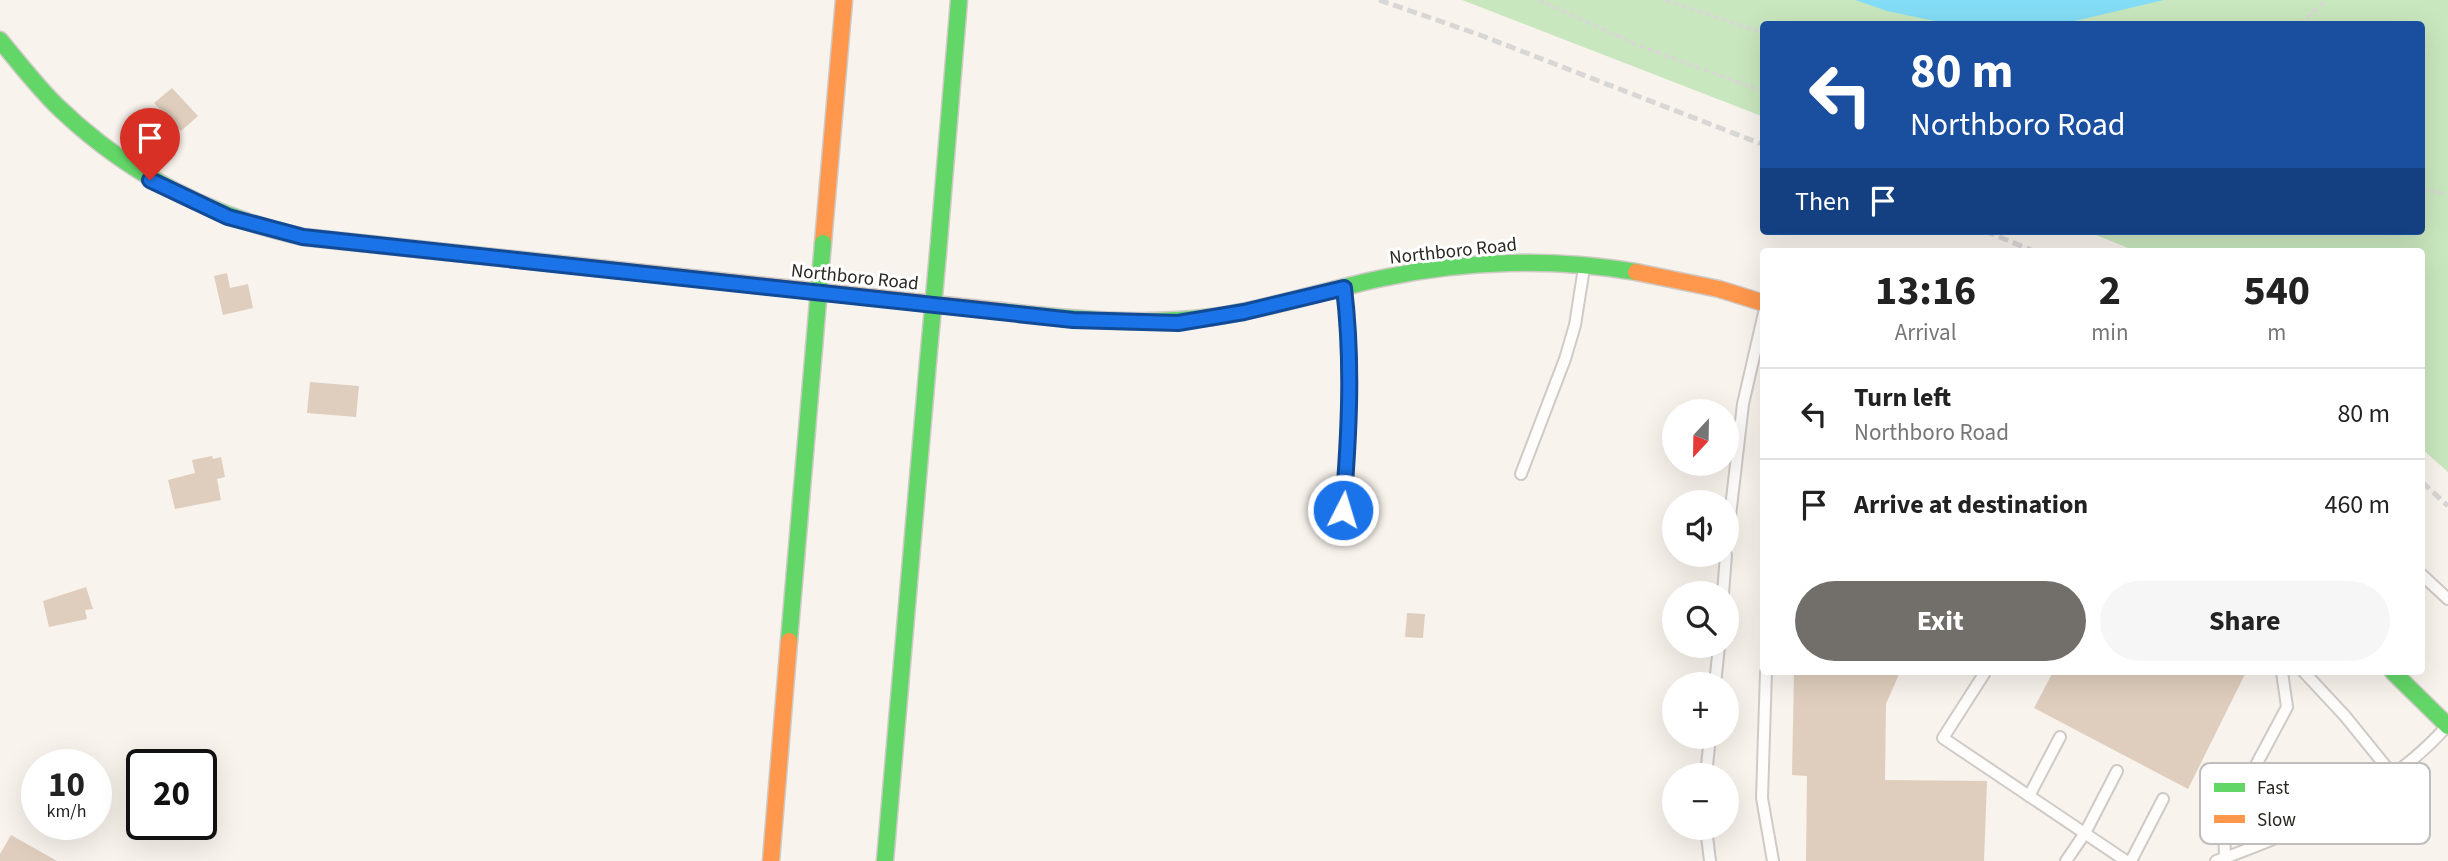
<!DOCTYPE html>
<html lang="en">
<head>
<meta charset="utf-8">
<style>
	body { margin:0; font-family:"Source Sans 3",sans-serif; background:#f6f6f6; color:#222; height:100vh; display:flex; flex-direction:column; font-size:26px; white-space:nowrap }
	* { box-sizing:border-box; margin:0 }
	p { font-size:23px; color:#767676 }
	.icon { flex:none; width:38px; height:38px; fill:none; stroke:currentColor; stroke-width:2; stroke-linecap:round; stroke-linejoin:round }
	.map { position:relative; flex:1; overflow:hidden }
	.side { position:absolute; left:1760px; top:248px; width:665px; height:427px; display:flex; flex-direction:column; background:#fff; border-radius:7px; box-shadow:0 7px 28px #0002 }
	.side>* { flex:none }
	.hud { position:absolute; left:1760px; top:21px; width:665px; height:214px; border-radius:7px; box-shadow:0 7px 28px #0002; background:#1a4fa0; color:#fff; overflow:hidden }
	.needle { width:46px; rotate:202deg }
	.fabs { position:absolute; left:1662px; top:399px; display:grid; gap:14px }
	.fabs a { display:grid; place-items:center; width:77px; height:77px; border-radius:50%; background:#fff; box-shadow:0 7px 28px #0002; font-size:35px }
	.speed { position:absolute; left:21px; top:749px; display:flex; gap:14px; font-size:35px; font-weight:700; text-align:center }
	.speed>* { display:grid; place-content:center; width:91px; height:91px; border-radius:50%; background:#fff; box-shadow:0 7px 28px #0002; line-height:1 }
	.speed small { font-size:18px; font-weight:400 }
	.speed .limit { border:4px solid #111; border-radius:10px; background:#fff; color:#111 }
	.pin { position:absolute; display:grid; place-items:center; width:60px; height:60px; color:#fff; margin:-72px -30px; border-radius:50% 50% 50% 0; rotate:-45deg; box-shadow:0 0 7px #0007 }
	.pin .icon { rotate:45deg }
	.me { position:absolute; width:77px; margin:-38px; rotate:5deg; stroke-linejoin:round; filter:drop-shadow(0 0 5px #0008) }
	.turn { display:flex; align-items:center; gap:24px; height:147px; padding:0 35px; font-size:32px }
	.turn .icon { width:91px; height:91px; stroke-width:2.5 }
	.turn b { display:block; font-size:49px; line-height:60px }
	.then { display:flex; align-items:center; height:66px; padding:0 35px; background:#0003; gap:14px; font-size:26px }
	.eta { display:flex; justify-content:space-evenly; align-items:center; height:119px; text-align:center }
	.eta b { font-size:42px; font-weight:700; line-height:49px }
	.button { display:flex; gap:14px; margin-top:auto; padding:14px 35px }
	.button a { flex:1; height:80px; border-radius:42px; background:#726e69; color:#fff; font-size:28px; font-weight:700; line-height:80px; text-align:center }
	.button a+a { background:#f6f6f6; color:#222 }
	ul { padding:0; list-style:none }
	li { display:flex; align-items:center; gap:21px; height:91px; padding:0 35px; border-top:2px solid #e0e0e0 }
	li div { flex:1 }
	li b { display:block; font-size:26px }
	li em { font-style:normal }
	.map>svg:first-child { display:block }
	.green { fill:#c9e7be }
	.water { fill:#84ddf6 }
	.building { fill:#dfcebd }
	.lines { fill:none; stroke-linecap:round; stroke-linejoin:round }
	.lane-casing { stroke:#cfcac6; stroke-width:14 }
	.fast-casing { stroke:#cfcac6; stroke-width:19 }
	.slow-casing { stroke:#cfcac6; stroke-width:19 }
	.path { stroke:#d9d7d5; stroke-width:3.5; stroke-dasharray:5 3.5; stroke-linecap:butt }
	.lane { stroke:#fefdfc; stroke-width:10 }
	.fast { stroke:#63d668; stroke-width:16 }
	.slow { stroke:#ff974d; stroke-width:16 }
	.rail { stroke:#d9d7d5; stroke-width:5; stroke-dasharray:10 5; stroke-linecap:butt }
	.fast-bridge-casing { stroke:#cfcac6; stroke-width:19; stroke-linecap:butt }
	.fast-bridge { stroke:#63d668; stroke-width:16 }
	.route-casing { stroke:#114b97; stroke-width:18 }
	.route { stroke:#1a73e8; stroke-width:12 }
	.labels { text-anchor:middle; stroke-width:6; stroke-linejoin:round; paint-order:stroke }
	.street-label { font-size:19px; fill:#2a2622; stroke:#fff }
	.key { fill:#fff; stroke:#bfbebd; stroke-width:2 }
	.key-label { font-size:19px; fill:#2a2622 }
</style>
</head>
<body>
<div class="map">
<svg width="2448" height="861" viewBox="0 0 2448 861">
	<rect width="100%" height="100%" fill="#f9f3ed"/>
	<!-- green -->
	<polygon class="green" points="1462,0 2448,0 2448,472 2422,449 2422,252 2138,252 2086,231 2422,231 2422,24 1764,24 1764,117"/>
	<!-- water -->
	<polygon class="water" points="1855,0 2164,0 2062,24 1949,24 1887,11"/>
	<!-- building -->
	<g class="building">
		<polygon points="172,88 198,116 181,131 154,103"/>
		<polygon points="227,273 230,288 248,284 253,308 223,315 214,276"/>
		<polygon points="310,382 359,386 356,417 307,413"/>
		<polygon points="212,456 213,459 221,457 225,477 217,479 221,500 175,509 168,480 195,473 192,460"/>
		<polygon points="86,587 93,609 85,610 87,619 49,627 43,601"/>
		<polygon points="1407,613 1425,614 1423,638 1405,637"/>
		<polygon points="1794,672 1900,672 1886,704 1885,780 1987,781 1984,861 1806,861 1807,776 1792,775"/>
		<polygon points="2053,672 2246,672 2188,789 2034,708"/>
		<polygon points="11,835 57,861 0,861 0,854"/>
	</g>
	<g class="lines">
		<defs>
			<g id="lane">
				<polyline points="1521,474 1565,359 1575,325 1584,268"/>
				<path d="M1343 510C1348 437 1354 363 1344 291"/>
				<polyline points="1727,542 1743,404 1764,313"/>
				<polyline points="2422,575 2448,599"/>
				<polyline points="1723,593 1726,555"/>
				<polyline points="1766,672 1762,798 1773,861"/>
				<polyline points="2304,672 2345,716 2392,774"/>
				<polyline points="1984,674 1943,738 2126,861"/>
				<polyline points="1715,684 1719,646"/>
				<polyline points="1706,775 1710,737"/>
				<polyline points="2029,796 2060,737"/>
				<polyline points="1706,828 1710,861"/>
				<polyline points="2225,858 2224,825 2287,707 2282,672"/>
				<polyline points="2066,861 2085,833 2117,771"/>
				<polyline points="2131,861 2163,799"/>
				<path d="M2216 861C2298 832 2388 793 2447 726"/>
			</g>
			<g id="fast">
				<path d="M0 40C18 62 36 85 56 105 126 173 208 216 303 237L560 264"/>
				<polyline points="938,253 959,0"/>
				<path d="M1000 311C1071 319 1140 326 1212 317 1270 309 1325 290 1383 278 1465 260 1554 258 1636 272"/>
				<polyline points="789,641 814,348"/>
				<polyline points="2393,672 2448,726"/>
				<polyline points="885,861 928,362"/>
			</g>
			<g id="slow">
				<polyline points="823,243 844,0"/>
				<polyline points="560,264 1000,311"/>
				<polyline points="1636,272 1719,289 1764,303"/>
				<polyline points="771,861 789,641"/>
			</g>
		</defs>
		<!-- lane casing -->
		<use href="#lane" class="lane-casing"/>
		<!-- fast casing -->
		<use href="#fast" class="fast-casing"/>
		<!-- slow casing -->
		<use href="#slow" class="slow-casing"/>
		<!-- path -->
		<g class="path">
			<polyline points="1539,0 1637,45 1764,92"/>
			<polyline points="1665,0 1764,33"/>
			<polyline points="2301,24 2326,0"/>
			<polyline points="2422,190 2448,194"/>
		</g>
		<!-- lane -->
		<use href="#lane" class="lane"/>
		<!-- fast -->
		<use href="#fast" class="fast"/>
		<!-- slow -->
		<use href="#slow" class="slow"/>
		<!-- rail -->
		<g class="rail">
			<polyline points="1379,0 1480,35 1764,145"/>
			<polyline points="1985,231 2036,252"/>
			<polyline points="2422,482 2448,506"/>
		</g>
		<defs>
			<g id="fast-bridge">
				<polyline points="814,348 823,243"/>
				<polyline points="928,362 938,253"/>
			</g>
		</defs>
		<!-- fast-bridge casing -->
		<use href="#fast-bridge" class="fast-bridge-casing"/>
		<!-- fast-bridge -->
		<use href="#fast-bridge" class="fast-bridge"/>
	</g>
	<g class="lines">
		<defs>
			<path id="route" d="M150 180 228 217 303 237 1073 320 1178 323 1244 312 1344 288C1353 362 1349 436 1343 510"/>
		</defs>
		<!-- route casing -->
		<use href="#route" class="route-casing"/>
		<!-- route -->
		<use href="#route" class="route"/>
	</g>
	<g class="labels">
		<!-- street labels -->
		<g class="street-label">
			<text transform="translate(1453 250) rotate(-6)" y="7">Northboro Road</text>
			<text transform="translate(855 276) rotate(6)" y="7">Northboro Road</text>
		</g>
	</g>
	<!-- legend -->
	<rect x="2200" y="763" width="230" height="81" rx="10" class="key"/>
	<rect x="2214" y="783" width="31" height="9" fill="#63d668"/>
	<rect x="2214" y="815" width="31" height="8" fill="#ff974d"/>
	<g class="key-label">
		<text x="2257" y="794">Fast</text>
		<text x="2257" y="826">Slow</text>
	</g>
</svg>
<div class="fabs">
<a><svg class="needle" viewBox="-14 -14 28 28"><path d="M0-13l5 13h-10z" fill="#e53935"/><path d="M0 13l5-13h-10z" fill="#767676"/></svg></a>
<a><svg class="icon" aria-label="sound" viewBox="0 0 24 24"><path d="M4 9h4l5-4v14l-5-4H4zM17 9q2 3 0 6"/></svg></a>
<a><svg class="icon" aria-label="search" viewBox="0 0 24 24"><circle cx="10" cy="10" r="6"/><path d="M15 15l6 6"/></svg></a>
<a>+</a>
<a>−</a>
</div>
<div class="speed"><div>10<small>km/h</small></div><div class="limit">20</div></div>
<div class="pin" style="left:150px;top:180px;background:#d93025"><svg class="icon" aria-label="arrive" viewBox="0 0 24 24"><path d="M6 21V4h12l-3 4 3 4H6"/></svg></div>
<svg class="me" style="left:1343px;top:510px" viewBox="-20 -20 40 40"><circle r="17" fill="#1a73e8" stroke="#fff" stroke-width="3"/><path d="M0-11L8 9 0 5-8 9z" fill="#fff"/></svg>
<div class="hud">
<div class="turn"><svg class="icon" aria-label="left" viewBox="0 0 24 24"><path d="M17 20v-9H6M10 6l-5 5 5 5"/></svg><div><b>80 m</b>Northboro Road</div></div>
<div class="then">Then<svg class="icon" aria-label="arrive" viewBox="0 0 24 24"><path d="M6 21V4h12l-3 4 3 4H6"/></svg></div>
</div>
<section class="side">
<div class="eta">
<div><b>13:16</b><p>Arrival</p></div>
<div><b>2</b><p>min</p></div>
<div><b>540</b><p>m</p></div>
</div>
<ul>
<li><svg class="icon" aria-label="left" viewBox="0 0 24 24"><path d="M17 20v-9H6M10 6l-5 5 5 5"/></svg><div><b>Turn left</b><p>Northboro Road</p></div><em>80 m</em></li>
<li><svg class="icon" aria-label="arrive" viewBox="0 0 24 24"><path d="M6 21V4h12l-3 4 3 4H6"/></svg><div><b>Arrive at destination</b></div><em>460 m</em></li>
</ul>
<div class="button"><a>Exit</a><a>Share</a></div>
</section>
</div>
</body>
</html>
